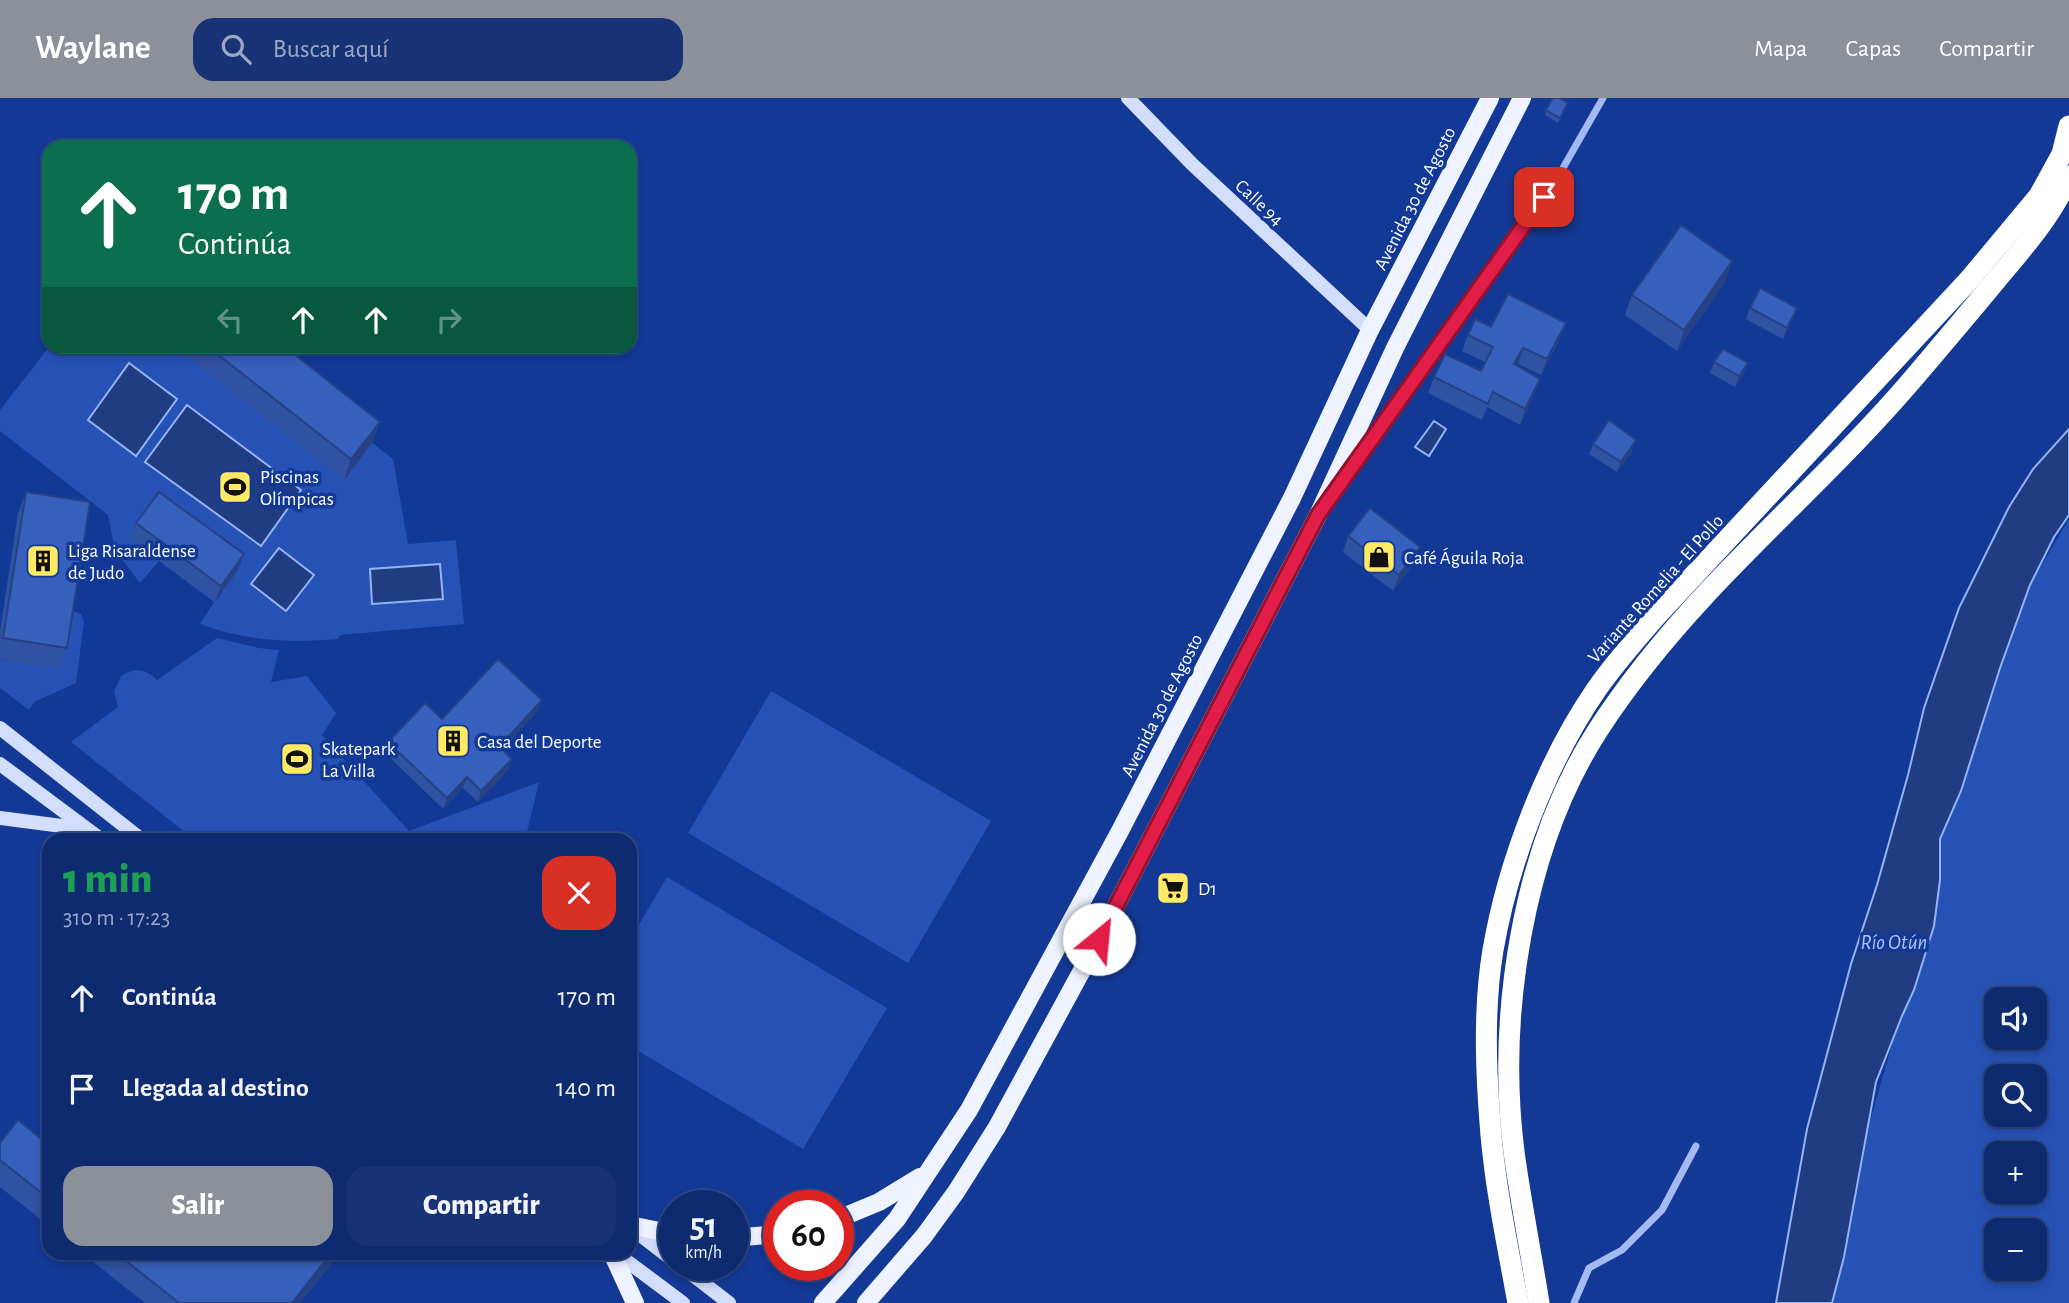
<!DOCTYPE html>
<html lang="es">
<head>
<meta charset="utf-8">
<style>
	body { margin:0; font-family:"Alegreya Sans",sans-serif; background:#173375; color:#f1f3f6; height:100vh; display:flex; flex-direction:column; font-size:26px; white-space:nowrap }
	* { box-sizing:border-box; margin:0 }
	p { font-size:23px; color:#9ba7c3 }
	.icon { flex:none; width:38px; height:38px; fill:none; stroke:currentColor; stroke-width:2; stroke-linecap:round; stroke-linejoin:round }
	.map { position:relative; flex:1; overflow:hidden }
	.details { position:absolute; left:42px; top:735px; width:595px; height:427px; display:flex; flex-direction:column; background:#0e2b70; border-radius:21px; box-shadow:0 4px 10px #0003,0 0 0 2px #2e4783 }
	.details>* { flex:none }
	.banner { position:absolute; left:42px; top:42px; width:595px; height:214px; border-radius:21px; box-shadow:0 4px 10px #0003,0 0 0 2px #2e4783; background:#0b6e4f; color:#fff; overflow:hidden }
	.tools { position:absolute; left:1984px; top:889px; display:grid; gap:14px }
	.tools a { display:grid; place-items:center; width:63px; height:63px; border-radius:14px; background:#0e2b70; box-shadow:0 4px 10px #0003,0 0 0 2px #2e4783; font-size:35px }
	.speed { position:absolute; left:658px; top:1092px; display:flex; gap:14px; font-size:35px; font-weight:700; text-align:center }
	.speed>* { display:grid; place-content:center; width:91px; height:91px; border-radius:50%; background:#0e2b70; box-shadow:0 4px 10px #0003,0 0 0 2px #2e4783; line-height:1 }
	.speed small { font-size:18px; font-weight:400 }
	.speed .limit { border:10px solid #d22; background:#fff; color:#111 }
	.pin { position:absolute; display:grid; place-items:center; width:60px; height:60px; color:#fff; margin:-30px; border-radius:14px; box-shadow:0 4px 10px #0006 }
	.me { position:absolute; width:77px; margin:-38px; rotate:28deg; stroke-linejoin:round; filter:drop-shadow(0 0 5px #0008) }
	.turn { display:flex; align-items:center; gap:24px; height:147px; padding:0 21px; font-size:32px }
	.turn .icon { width:91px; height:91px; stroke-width:2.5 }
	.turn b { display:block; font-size:49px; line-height:60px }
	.lanes { display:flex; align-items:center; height:66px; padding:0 21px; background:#0003; justify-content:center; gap:35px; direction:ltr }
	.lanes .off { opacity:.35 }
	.round { display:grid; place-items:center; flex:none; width:74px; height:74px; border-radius:21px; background:#173375 }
	.head { display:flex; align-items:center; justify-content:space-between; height:119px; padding:0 21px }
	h1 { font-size:42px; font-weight:800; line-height:52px; color:#1e9e55 }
	.action { display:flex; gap:14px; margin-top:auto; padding:14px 21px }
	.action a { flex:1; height:80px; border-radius:21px; background:#8c9099; color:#fff; font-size:28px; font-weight:800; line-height:80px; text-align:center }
	.action a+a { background:#173375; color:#f1f3f6 }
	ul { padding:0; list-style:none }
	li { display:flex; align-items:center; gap:21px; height:91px; padding:0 21px }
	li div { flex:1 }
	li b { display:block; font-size:26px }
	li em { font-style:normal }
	header { display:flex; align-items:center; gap:42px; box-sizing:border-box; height:98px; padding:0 35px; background:#8c9099; color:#fff }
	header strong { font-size:33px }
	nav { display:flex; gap:38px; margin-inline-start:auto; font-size:24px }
	.search { width:490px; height:63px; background:#173375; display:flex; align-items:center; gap:18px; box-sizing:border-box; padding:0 24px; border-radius:21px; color:#9ba7c3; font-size:26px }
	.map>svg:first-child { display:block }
	.green { fill:#2651b5; fill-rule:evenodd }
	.water { fill:#203c82; stroke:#95b4f5; stroke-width:2 }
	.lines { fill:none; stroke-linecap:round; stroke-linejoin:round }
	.street { stroke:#a3bbf2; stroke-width:7 }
	.secondary { stroke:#d2defc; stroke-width:14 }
	.primary { stroke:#eff3ff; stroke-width:18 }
	.highway { stroke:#fff; stroke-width:21 }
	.wall { fill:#2f52a2 }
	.shaded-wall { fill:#264284 }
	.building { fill:#375fbc; stroke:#264284; stroke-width:2 }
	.route-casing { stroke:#92132f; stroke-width:18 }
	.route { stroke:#e11d48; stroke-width:12 }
	.labels { text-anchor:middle; stroke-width:7; stroke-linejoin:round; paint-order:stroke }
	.street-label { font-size:19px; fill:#fff; stroke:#133996 }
	.poi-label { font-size:19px; fill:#fff; stroke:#133996; text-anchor:start }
	.water-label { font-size:21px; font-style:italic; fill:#b0c6f9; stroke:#133996 }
</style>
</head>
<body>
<header>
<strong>Waylane</strong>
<div class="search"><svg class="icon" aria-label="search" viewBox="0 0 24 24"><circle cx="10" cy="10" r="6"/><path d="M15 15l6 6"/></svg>Buscar aquí</div>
<nav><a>Mapa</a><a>Capas</a><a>Compartir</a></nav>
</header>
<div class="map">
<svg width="2069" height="1205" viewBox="0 0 2069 1205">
	<rect width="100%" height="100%" fill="#133996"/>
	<!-- green -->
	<g class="green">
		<path d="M49 249H249L393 361 408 446 456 442 464 526 340 537 338 541C290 545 246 543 200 526L214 504 159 463 140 485 115 452 108 417 0 333V312Z"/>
		<path d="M2069 421V1205H1833L1852 1121 1870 1023 1896 933 1929 849 1940 741 2030 487ZM1997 901H2035V940H1997ZM1997 978H2035V1017H1997ZM1997 1055H2035V1094H1997ZM1997 1132H2035V1171H1997Z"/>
		<polygon points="69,512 81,516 84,523 76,585 34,604 29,612 0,590 0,561 60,570"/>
		<path d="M217 540 259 550 279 552 271 584 307 578 336 615 322 637 409 733 539 684 525 742H195L71 644 118 609 114 593 121 578C135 569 145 571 157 582Z"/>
		<polygon points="771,593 991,723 908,865 688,735"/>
		<polygon points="667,779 887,910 803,1051 630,948 630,842"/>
	</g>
	<!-- water -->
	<g class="water">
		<polygon points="129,265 177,301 136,358 88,322"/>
		<polygon points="187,307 301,392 261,448 145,364"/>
		<polygon points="1434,323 1446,331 1429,358 1415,349"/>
		<polygon points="2069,331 2069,417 2054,439 2030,487 2000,570 1961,693 1940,741 1940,782 1934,828 1914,892 1902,918 1876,984 1844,1159 1832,1205 1776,1205 1807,1031 1851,866 1877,787 1908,677 1924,610 1959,510 2009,409 2033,371"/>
		<polygon points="279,450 314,477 286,513 251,486"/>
		<polygon points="440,466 443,501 372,506 370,471"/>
	</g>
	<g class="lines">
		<!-- street -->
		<g class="street">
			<polyline points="1341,385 1559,77 1603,0"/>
			<polyline points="1574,1205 1589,1170 1622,1152 1662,1112 1696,1048"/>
		</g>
		<!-- secondary -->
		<g class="secondary">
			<polyline points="1128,0 1192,66 1370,232"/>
			<polyline points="0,630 142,742"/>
			<polyline points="0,666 102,742"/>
			<polyline points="0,720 85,731"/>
			<polyline points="630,1129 674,1163"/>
			<polyline points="616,1155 683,1205"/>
			<polyline points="680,1167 729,1205"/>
		</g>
		<!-- primary -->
		<g class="primary">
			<polyline points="838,1121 879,1104 920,1079"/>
			<polyline points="630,1127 674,1136"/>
			<polyline points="733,1140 779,1136"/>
			<polyline points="612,1155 635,1205"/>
			<polyline points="823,1205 897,1121 969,1012 1120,733 1292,400 1370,232 1490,0"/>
			<polyline points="866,1205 924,1138 956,1094 997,1029 1099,841 1318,417 1395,250 1522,0"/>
		</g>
		<!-- highway -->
		<g class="highway">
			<path d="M1518 1205C1508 1150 1496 1093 1491 1037 1486 977 1483 912 1493 852 1508 765 1546 665 1596 592 1614 566 1635 542 1656 518L1969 182 2039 98 2062 56 2069 28"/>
			<path d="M1539 1205C1531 1155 1521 1105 1514 1054 1497 918 1522 750 1598 632 1629 584 1666 539 1705 497 1773 424 1847 358 1912 282 1940 249 1969 215 1997 181 2024 149 2053 116 2069 78"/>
		</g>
	</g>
	<!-- wall -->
	<g class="wall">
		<polygon points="1566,10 1558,25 1545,17 1546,12"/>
		<polygon points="1725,184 1677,253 1625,217 1632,197"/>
		<polygon points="1750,210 1793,220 1783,241 1746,221"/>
		<polygon points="1491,229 1560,241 1541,277 1518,266 1516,268 1540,281 1534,297 1520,327 1487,309 1482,322 1428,295 1434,279 1481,273 1485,264 1462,253 1468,237"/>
		<polygon points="173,248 284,248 380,324 372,345 344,382"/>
		<polygon points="1714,264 1744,275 1735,289 1710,275"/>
		<polygon points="1636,342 1632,353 1617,374 1589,356 1593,346"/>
		<polygon points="26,394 67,550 60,571 0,561 0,533 18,415"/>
		<polygon points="136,425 244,456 238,472 215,504 130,441"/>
		<polygon points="1348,438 1420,449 1415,464 1393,493 1343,454"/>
		<polygon points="542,602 538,613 502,652 512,661 508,672 478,704 463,690 443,711 385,655 388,644 442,621"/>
		<polygon points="0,1045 49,1047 49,1128 0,1089"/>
		<polygon points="82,1155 340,1155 300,1205 145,1205"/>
	</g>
	<!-- shaded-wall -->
	<g class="shaded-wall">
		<polygon points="1732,163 1725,184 1677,253 1684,232"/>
		<polygon points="1797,210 1793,220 1783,241 1787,230"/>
		<polygon points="1566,225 1560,241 1541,277 1547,261"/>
		<polygon points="1523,250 1518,266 1508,282 1514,266"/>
		<polygon points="1748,265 1744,275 1735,289 1739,278"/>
		<polygon points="1540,281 1534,297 1520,327 1525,311"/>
		<polygon points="380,324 372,345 344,382 351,361"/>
		<polygon points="1636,342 1632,353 1617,374 1621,364"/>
		<polygon points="1420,449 1415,464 1393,493 1399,477"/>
		<polygon points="244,456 238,472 215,504 221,488"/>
		<polygon points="542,602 538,613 495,659 499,649"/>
		<polygon points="512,661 508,672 478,704 481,693"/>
		<polygon points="467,679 463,690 443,711 447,700"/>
		<polygon points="331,1155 340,1155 300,1205 292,1205"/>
	</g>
	<!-- building -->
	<g class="building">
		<polygon points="1553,0 1559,0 1568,5 1560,20 1546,12"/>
		<polygon points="1681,127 1732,163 1684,232 1632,197"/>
		<polygon points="1760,190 1797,210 1787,230 1750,210"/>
		<polygon points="1508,196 1566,225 1547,261 1523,250 1514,266 1540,281 1525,311 1493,294 1488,306 1434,279 1445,256 1481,273 1493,249 1468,237 1475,221 1491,229"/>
		<polygon points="207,248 284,248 380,324 351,361"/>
		<polygon points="1723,251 1748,265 1739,278 1714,264"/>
		<polygon points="1609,322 1636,342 1621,364 1593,346"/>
		<polygon points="26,394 90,404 67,550 3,540"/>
		<polygon points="159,394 244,456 221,488 136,425"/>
		<polygon points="1370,410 1420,449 1399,477 1348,438"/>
		<polygon points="498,561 542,602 499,649 512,661 481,693 467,679 447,700 388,644 425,605 442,621"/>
		<polygon points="18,1022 49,1047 49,1101 0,1062 0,1045"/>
		<polygon points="116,1155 331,1155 292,1205 179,1205"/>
	</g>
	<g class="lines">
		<defs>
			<polyline id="route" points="1099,841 1318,417 1544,99"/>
		</defs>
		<!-- route casing -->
		<use href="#route" class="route-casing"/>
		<!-- route -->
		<use href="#route" class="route"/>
	</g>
	<!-- icons -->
	<defs>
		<symbol id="stadium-square" viewBox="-11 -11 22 22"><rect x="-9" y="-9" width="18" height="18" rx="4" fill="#ffe965" stroke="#133996"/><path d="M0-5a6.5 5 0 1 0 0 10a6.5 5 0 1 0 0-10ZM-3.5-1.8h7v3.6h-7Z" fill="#111"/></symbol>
		<symbol id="shop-square" viewBox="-11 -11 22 22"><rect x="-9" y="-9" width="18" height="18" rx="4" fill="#ffe965" stroke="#133996"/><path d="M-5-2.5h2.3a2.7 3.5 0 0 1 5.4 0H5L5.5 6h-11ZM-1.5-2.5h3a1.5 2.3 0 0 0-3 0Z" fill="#111"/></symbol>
		<symbol id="building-square" viewBox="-11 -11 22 22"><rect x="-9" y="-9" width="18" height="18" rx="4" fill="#ffe965" stroke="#133996"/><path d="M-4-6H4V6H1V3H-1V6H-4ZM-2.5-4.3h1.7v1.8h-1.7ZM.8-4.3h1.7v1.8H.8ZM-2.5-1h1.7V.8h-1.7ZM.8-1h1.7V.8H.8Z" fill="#111"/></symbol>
		<symbol id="supermarket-square" viewBox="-11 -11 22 22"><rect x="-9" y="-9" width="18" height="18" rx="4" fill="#ffe965" stroke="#133996"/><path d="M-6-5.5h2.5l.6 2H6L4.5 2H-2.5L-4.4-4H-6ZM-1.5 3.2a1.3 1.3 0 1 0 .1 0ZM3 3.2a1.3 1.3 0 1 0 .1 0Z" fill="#111"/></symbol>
	</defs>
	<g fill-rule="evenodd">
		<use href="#stadium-square" x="216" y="370" width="38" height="38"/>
		<use href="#shop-square" x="1360" y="440" width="38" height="38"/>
		<use href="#building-square" x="24" y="444" width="38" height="38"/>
		<use href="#building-square" x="434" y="624" width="38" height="38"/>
		<use href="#stadium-square" x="278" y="642" width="38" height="38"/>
		<use href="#supermarket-square" x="1154" y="771" width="38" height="38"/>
	</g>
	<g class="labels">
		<!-- street labels -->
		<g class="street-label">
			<text transform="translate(1414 100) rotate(-63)" y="7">Avenida 30 de Agosto</text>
			<text transform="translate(1260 104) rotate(43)" y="7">Calle 94</text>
			<text transform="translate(1655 490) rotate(-48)" y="7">Variante Romelia - El Pollo</text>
			<text transform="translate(1161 607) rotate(-63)" y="7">Avenida 30 de Agosto</text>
		</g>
		<!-- poi labels -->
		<g class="poi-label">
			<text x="260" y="385">Piscinas<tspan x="260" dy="22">Olímpicas</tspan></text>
			<text x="68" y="459">Liga Risaraldense<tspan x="68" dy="22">de Judo</tspan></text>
			<text x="1404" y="466">Café Águila Roja</text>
			<text x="477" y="650">Casa del Deporte</text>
			<text x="322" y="657">Skatepark<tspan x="322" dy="22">La Villa</tspan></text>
			<text x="1198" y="797">D1</text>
		</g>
		<!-- water labels -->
		<g class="water-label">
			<text x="1894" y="851">Río Otún</text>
		</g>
	</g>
</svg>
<div class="tools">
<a><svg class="icon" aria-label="sound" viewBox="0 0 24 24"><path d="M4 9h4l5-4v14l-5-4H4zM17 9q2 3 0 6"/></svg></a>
<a><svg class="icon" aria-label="search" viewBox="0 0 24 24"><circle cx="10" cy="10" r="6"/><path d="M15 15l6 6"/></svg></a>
<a>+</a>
<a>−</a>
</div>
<div class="speed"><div>51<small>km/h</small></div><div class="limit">60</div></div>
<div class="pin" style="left:1544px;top:99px;background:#d93025"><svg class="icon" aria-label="arrive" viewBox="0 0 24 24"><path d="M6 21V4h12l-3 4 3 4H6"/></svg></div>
<svg class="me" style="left:1099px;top:841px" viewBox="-20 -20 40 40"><circle r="19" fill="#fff"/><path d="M0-13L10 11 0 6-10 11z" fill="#e11d48"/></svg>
<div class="banner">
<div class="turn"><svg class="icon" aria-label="ahead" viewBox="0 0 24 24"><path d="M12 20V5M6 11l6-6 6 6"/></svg><div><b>170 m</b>Continúa</div></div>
<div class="lanes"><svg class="icon off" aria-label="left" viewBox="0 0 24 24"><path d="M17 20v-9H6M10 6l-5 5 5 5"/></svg><svg class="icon" aria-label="ahead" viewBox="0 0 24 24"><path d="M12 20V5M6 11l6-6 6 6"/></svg><svg class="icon" aria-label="ahead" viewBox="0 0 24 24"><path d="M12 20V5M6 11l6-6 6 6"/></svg><svg class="icon off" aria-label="right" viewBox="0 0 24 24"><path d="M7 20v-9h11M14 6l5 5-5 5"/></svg></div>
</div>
<section class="details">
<div class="head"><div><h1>1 min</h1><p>310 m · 17:23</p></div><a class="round" style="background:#d93025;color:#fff"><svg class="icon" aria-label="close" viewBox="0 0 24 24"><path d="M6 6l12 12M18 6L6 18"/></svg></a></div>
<ul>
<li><svg class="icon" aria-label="ahead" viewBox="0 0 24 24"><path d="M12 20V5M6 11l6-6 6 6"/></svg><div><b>Continúa</b></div><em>170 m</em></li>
<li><svg class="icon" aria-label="arrive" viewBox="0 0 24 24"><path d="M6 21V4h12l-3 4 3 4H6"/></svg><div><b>Llegada al destino</b></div><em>140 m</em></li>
</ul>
<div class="action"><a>Salir</a><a>Compartir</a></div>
</section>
</div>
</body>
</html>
